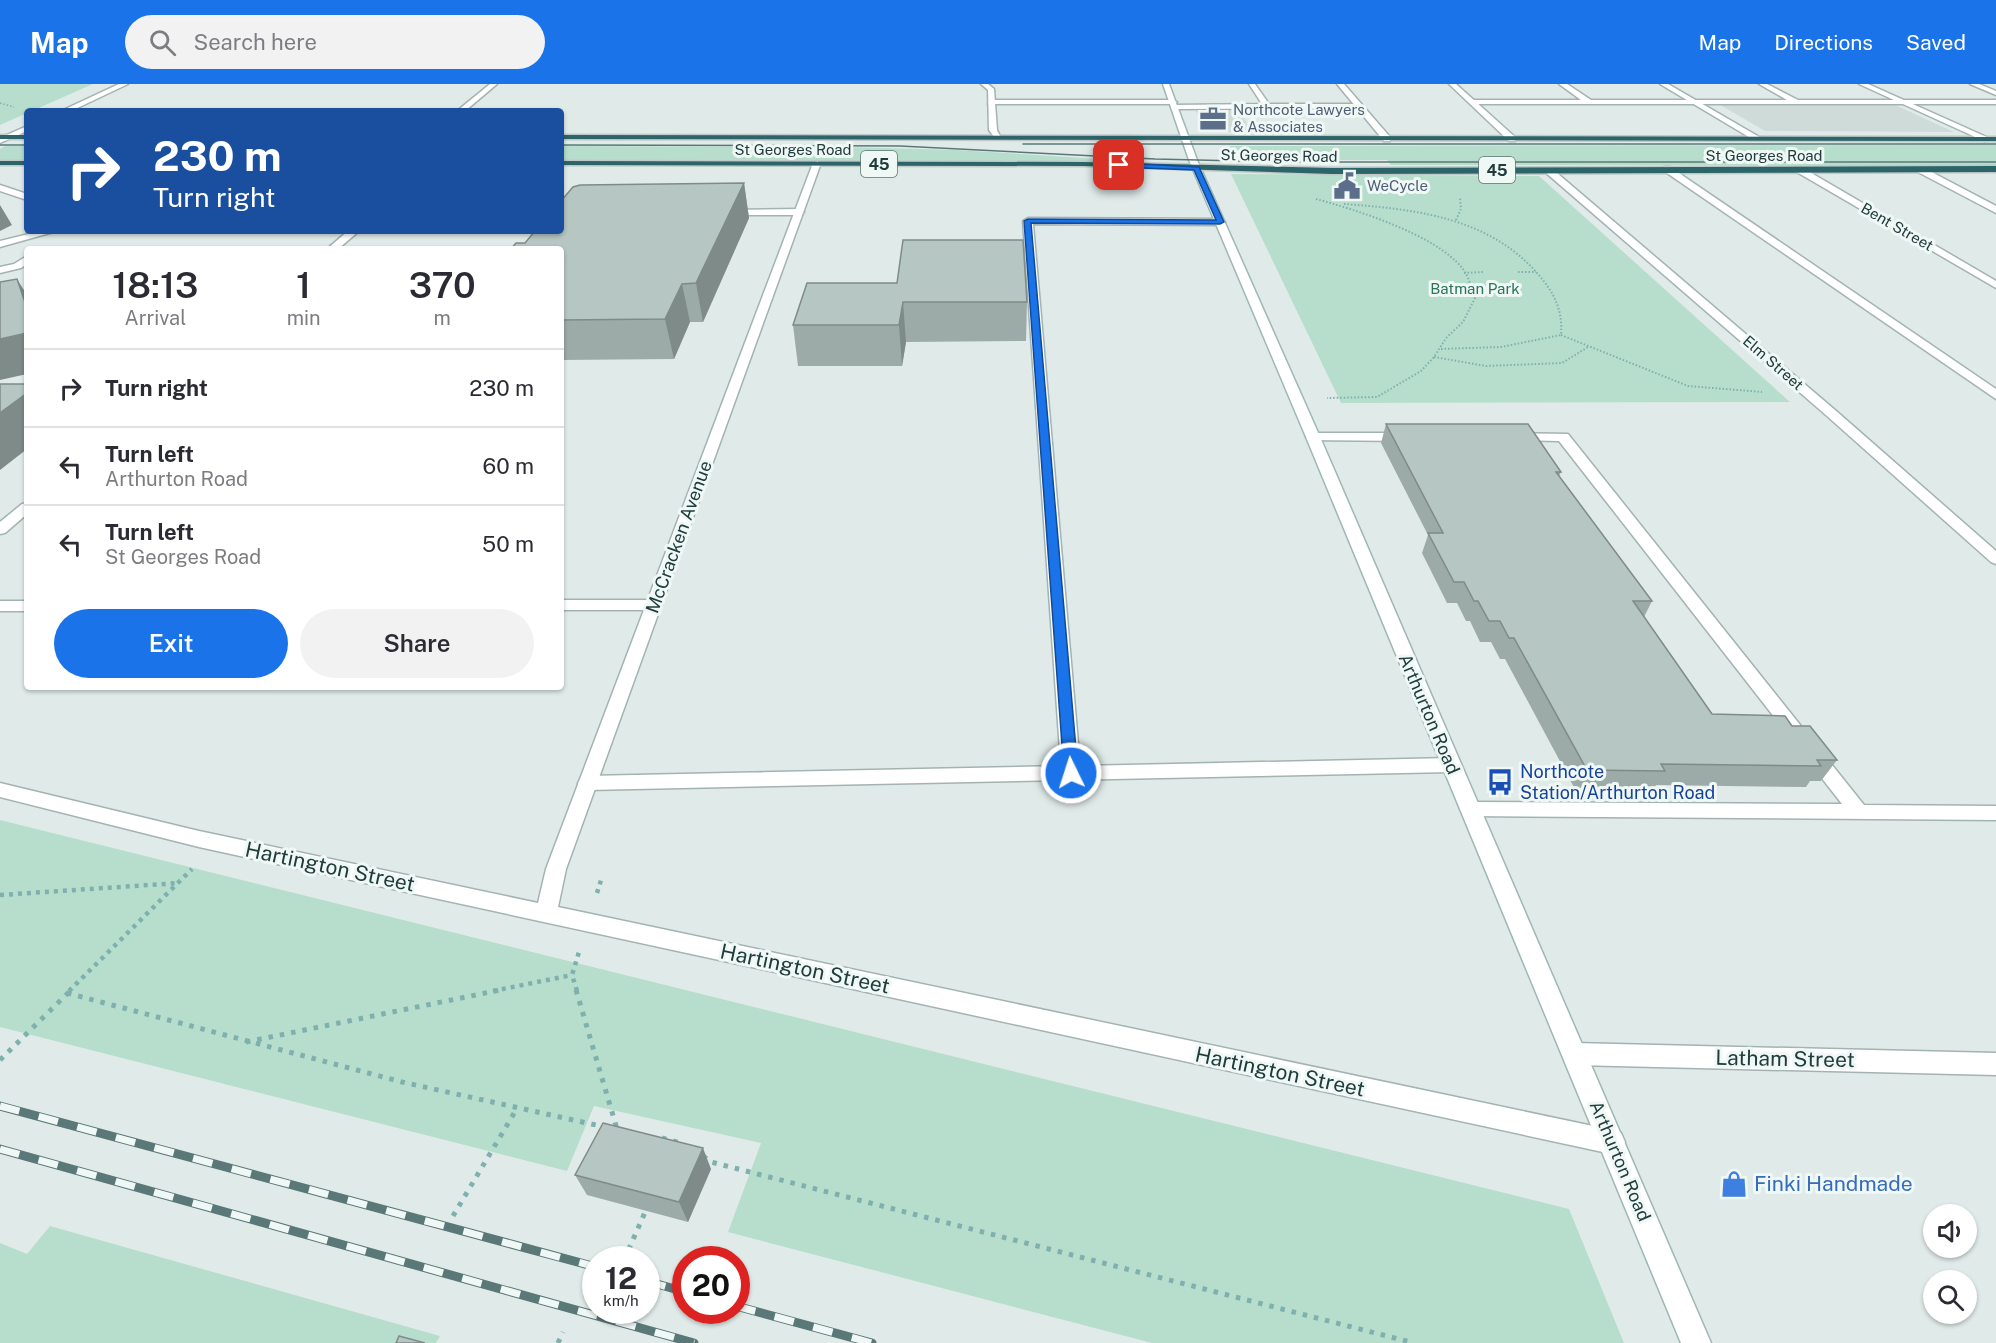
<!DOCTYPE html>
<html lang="en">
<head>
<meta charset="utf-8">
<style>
	body { margin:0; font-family:"Public Sans",sans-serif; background:#f2f2f3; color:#2b2b33; height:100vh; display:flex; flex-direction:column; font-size:22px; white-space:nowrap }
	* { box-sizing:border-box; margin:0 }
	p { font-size:20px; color:#7c7c81 }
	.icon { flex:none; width:33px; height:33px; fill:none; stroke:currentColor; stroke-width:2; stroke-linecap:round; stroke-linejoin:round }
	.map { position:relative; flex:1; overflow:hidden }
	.panel { position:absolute; left:24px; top:162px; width:540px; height:444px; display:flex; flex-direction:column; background:#fff; border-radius:6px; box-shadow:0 2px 4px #0004 }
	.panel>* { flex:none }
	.banner { position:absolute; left:24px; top:24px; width:540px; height:126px; border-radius:6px; box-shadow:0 2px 4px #0004; background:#1a4fa0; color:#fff; overflow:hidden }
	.tools { position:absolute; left:1923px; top:1120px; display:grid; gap:12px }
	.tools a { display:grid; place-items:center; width:54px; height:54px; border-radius:50%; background:#fff; box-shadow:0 2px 4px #0004; font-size:30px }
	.speed { position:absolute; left:582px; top:1162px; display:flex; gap:12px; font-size:30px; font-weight:700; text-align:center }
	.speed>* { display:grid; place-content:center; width:78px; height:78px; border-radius:50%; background:#fff; box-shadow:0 2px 4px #0004; line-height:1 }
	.speed small { font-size:15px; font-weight:400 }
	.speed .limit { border:9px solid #d22; background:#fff; color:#111 }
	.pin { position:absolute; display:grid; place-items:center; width:51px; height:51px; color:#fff; margin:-26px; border-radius:12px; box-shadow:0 3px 9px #0006 }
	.me { position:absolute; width:66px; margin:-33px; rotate:356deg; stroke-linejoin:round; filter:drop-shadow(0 0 4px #0008) }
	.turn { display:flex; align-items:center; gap:21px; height:126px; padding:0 30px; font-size:27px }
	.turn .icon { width:78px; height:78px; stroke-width:2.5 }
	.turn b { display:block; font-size:42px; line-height:51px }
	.eta { display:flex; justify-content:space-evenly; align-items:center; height:102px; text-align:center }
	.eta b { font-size:36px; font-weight:600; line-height:42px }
	.cta { display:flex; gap:12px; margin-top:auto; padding:12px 30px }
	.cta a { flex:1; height:69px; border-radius:36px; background:#1a73e8; color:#fff; font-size:24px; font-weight:600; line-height:69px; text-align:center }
	.cta a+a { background:#f2f2f3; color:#2b2b33 }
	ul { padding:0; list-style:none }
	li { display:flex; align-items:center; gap:18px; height:78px; padding:0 30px; border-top:2px solid #e1e1e2 }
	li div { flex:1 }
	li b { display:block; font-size:22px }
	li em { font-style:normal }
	header { display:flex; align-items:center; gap:36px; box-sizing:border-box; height:84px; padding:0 30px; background:#1a73e8; color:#fff }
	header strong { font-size:28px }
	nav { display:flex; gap:33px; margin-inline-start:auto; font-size:21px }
	.search { width:420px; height:54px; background:#f2f2f3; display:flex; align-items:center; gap:15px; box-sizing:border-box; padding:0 21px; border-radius:33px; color:#7c7c81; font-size:22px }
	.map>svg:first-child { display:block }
	.built { fill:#cedbd9 }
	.green { fill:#b7decc }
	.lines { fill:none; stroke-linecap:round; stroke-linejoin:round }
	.lane-casing { stroke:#a3b3b2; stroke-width:3 }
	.street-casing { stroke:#a3b3b2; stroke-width:3 }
	.secondary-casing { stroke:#9eb7b5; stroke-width:3 }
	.highway-casing { stroke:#c1c8c8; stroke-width:3 }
	.path-far3 { stroke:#7fb0ae; stroke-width:1.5; stroke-dasharray:1.5 2; stroke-linecap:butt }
	.path-far2 { stroke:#7fb0ae; stroke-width:2; stroke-dasharray:1.5 2; stroke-linecap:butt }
	.path-far1 { stroke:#7fb0ae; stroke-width:4.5; stroke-dasharray:4 5; stroke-linecap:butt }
	.path { stroke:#7fb0ae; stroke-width:5; stroke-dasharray:4.5 7; stroke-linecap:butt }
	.lane { fill:#fff; fill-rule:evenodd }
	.street { fill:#fff; fill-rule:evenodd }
	.secondary { fill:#fff; fill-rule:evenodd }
	.highway { fill:#2b6569; fill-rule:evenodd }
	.tram { stroke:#5a7878; stroke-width:1.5 }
	.rail-casing { stroke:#5a7878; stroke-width:9 }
	.rail { stroke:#f0f8f6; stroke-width:7; stroke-dasharray:20; stroke-linecap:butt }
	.wall { fill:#9caaa8 }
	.shaded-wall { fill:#7f8b88 }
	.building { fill:#b5c6c3; stroke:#7f8b88; stroke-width:1.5 }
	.route { fill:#1a73e8; stroke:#114b97; stroke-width:1.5 }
	.labels { text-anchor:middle; stroke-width:6; stroke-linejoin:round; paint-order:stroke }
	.far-service-label { font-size:15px; fill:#4e5e75; stroke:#f0f8f6; text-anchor:start }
	.far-street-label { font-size:15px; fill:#203c3c; stroke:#f0f8f6 }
	.far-park-label { font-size:15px; fill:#29745a; stroke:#f0f8f6 }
	.shield { fill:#f0f8f6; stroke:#5e7474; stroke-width:1.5 }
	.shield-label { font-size:16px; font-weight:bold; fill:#203c3c }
	.street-label { font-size:18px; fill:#203c3c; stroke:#f0f8f6 }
	.transit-label { font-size:18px; fill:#164399; stroke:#f0f8f6; text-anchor:start }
	.near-street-label { font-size:21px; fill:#203c3c; stroke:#f0f8f6 }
	.near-shop-label { font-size:21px; fill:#366cbe; stroke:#f0f8f6; text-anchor:start }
</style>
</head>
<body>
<header>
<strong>Map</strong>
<div class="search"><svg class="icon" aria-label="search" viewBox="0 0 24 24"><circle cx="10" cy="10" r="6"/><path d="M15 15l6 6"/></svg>Search here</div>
<nav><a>Map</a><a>Directions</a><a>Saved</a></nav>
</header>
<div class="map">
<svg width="1996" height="1259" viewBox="0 0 1996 1259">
	<rect width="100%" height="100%" fill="#e0ebe9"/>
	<!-- built -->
	<g class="built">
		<polygon points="1717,19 1893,20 1954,48 1765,47"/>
		<polygon points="1194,23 1237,23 1252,48 1215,48 1205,45"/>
	</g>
	<!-- green -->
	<g class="green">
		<polygon points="0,0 93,0 0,41"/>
		<polygon points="1996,61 1996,81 1391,81 1387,76 1236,76 1230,62"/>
		<polygon points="5,62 27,62 27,77 0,77 0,65"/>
		<polygon points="561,62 843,63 957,66 1132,77 561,77"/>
		<polygon points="1231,90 1539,92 1790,318 1341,319"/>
		<polygon points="0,736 1569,1125 1624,1259 1152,1259 728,1148 761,1059 594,1022 567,1087 0,943"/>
		<polygon points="50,1142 440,1252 436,1259 0,1259 0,1159 27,1170"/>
	</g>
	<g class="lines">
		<defs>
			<g id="lane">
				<polygon points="1249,0 1255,0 1269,20 1359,20 1363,22 1359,24 1175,25 1171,23 1175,21 1262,20"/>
				<polygon points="1559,0 1567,0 1591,16 1787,16 1759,0 1767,0 1798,16 1996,16 1996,20 1473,20 1469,18 1473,16 1581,16"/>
				<polygon points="1970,0 1979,0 1996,7 1996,11"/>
				<polygon points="991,16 1173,16 1177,18 1173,20 988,20"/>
				<polygon points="1664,83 1670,83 1996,305 1996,315 1664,87"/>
				<polygon points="1916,83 1922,83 1996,122 1996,129 1916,87"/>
				<polygon points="0,101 27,110 27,116 0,107"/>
				<polygon points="725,126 799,125 804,128 799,131 722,131 720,129"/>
				<polygon points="1028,134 1220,135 1225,138 1220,141 1033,140 1080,682 1451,674 1458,676 1460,681 1458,686 1451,688 588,706 581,704 578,699 581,694 588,692 1061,682 1023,137"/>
				<polygon points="41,147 57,147 0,163 0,157"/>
				<polygon points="27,172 27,180 21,184 0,189 0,183 14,180"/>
				<polygon points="1313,349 1406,349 1413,353 1406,357 1308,356 1306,353 1308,350"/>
				<polygon points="1515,349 1568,350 1864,721 1996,722 1996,736 1470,732 1463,730 1460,725 1463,720 1470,718 1842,720 1559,357 1510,356 1508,353 1510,350"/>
				<polygon points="561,516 654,516 662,521 654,526 561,526"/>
				<rect x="0" y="517" width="27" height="10"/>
			</g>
			<g id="street">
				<polygon points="119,0 128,0 71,27 61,27"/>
				<polygon points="490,0 497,0 465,27 457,27"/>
				<polygon points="981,0 988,0 994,5 997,46 1001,54 995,54 989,46 988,6"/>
				<polygon points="1337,0 1344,0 1390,53 1390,57 1384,57"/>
				<polygon points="1449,0 1456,0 1515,53 1515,57 1509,57"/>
				<polygon points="1660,0 1668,0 1761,54 1754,56"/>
				<polygon points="1859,0 1868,0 1991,55 1984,57"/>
				<polygon points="27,42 27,47 0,59 0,54"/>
				<polygon points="817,77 821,79 566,785 558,823 1612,1046 1621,1049 1625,1058 1621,1067 1612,1070 199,763 0,713 0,699 199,747 538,819 546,785 813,79"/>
				<polygon points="1795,83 1801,83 1996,197 1996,204 1795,87"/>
				<polygon points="1545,84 1551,84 1835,326 1996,467 1996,480 1991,478 1827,332 1545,88"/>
				<polygon points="348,147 359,147 338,165 327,165"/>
				<polygon points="27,419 27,430 5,449 0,450 0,438 22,420"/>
				<polygon points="1574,959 1996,969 1996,991 1574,981 1566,978 1562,970 1566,962"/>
			</g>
			<polygon id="secondary" points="1163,0 1169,0 1197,76 1320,353 1711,1259 1681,1259 1306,353 1189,76"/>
			<g id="highway">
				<rect x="0" y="51" width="27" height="4"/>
				<polygon points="561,51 1996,53 1996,57 561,55"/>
				<rect x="0" y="77" width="27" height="4"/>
				<polygon points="561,77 1083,78 1332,84 1996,82 1996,88 1332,90 1083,82 561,81"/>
			</g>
		</defs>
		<!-- lane casing -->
		<use href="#lane" class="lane-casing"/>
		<!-- street casing -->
		<use href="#street" class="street-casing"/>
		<!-- secondary casing -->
		<use href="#secondary" class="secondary-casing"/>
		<!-- highway casing -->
		<use href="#highway" class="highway-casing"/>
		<!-- path-far3 -->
		<polyline class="path-far3" points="0,19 14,23"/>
		<!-- path-far2 -->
		<g class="path-far2">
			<path d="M1316 115C1357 126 1436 151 1462 184 1469 192 1471 204 1475 214L1463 238 1446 254 1434 273 1421 287 1377 313 1327 314"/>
			<path d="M1344 120C1414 125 1488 133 1537 189 1554 208 1563 226 1561 251L1501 263 1440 265"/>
			<polyline points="1456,136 1461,125 1460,114"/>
			<polyline points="1518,188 1536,188"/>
			<polyline points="1464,189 1483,188"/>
			<polyline points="1561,251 1688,302 1762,308"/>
			<polyline points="1434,273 1486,282 1562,279 1588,263"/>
		</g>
		<!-- path-far1 -->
		<g class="path-far1">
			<polyline points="597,809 602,793"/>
			<polyline points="0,811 179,799"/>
			<polyline points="69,907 192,785"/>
			<polyline points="493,907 572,891"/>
			<polyline points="577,907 572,891 579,868"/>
		</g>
		<!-- path -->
		<g class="path">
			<polyline points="576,906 617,1045"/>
			<polyline points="67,909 402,998 605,1043"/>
			<polyline points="246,958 500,906"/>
			<polyline points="0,976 71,906"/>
			<polyline points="662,1054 684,1060"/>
			<polyline points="703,1072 711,1078 1414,1259"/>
			<polyline points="453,1132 516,1026"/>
			<polyline points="624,1176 646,1126"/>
			<polyline points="558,1259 563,1248"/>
		</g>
		<!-- lane -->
		<use href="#lane" class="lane"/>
		<!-- street -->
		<use href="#street" class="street"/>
		<!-- secondary -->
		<use href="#secondary" class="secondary"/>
		<!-- highway -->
		<use href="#highway" class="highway"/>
		<!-- tram -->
		<g class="tram">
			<polyline points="1023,60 1996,60"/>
			<polyline points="0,61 27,61"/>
			<polyline points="561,61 900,62 1155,75 1278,78 1996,78"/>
		</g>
		<defs>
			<g id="rail">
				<polyline points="0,1022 596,1183"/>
				<polyline points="0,1065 694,1259"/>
				<polyline points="646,1197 686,1208"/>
				<polyline points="736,1222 872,1259"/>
			</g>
		</defs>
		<!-- rail casing -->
		<use href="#rail" class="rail-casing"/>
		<!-- rail -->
		<use href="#rail" class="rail"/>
	</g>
	<!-- wall -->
	<g class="wall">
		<polygon points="744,99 749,134 703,238 690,238 674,275 561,276 561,165 525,159"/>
		<polygon points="807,199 1027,218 1026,257 906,258 902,282 798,282 793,241"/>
		<polygon points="1386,340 1561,388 1559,392 1652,517 1644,533 1712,630 1792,642 1837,676 1821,697 1810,697 1806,703 1656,701 1652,708 1576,707 1505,575 1500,575 1491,558 1480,558 1470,537 1466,537 1457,519 1447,519 1422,469 1428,451 1381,359"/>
		<polygon points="711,1085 688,1138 587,1111 575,1091"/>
	</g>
	<!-- shaded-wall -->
	<g class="shaded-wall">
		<polygon points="744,99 749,134 703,238 696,199"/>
		<polygon points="0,121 12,141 0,147"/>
		<polygon points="17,195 27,211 27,224"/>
		<polygon points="682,200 690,238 674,275 665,235"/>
		<polygon points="903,218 906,258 902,282 899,241"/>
		<polygon points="27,249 27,290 0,296 0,255"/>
		<polygon points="27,309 27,365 0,386 0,329"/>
		<polygon points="703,1064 711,1085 688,1138 679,1118"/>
	</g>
	<!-- building -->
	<g class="building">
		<polygon points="744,99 696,199 682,200 665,235 561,236 561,165 511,165 516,159 525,159 535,147 561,147 561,117 573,103 580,101"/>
		<polygon points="903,156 1023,156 1027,218 903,218 899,241 793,241 807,199 897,199"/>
		<polygon points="17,195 27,224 27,249 0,255 0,198"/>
		<polygon points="0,300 27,300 27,309 0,329"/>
		<polygon points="1386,340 1528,340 1561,388 1556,388 1652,517 1633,517 1712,630 1785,632 1792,642 1810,642 1837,676 1817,676 1821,682 1661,680 1665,687 1587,686 1514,554 1509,554 1500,537 1489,537 1478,517 1474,517 1464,498 1454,498 1428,449 1443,449"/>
		<polygon points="603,1039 703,1064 679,1118 575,1091"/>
		<polygon points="399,1252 425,1259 396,1259"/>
	</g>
	<!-- route -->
	<polygon class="route" points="1119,79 1199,83 1224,138 1220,140 1031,139 1078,689 1071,694 1064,689 1024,137 1028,135 1216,136 1194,86 1117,83"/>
	<!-- icons -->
	<defs>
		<symbol id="office-bare" viewBox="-9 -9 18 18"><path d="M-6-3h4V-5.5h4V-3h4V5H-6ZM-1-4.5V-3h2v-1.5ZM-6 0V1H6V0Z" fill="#5c6f8a" stroke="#f0f8f6" stroke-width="2.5" paint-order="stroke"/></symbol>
		<symbol id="civic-bare" viewBox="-9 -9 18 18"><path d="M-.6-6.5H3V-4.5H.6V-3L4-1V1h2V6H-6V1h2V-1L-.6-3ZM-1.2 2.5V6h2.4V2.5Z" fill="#5c6f8a" stroke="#f0f8f6" stroke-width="2.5" paint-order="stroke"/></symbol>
		<symbol id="bus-bare" viewBox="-9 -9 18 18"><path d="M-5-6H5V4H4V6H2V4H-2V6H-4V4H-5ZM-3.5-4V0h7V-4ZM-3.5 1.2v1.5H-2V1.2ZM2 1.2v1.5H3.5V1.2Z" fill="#1a4fb4" stroke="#f0f8f6" stroke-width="2.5" paint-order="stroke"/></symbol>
		<symbol id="shop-bare" viewBox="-9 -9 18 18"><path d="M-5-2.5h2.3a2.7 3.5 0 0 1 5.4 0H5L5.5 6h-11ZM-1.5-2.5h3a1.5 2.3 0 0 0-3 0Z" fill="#3f7fe0" stroke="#f0f8f6" stroke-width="2.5" paint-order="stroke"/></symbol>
	</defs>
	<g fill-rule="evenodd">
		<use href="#office-bare" x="1194" y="16" width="38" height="38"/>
		<use href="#civic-bare" x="1328" y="83" width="38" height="38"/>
		<use href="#bus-bare" x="1481" y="679" width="38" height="38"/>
		<use href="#shop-bare" x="1715" y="1081" width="38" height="38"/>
	</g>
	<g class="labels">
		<!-- far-service labels -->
		<g class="far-service-label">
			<text x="1233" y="31">Northcote Lawyers<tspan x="1233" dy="17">&amp; Associates</tspan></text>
			<text x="1367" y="107">WeCycle</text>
		</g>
		<!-- far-street labels -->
		<g class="far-street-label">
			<text x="793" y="71">St Georges Road</text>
			<text transform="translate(1279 72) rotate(1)" y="5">St Georges Road</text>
			<text x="1764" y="77">St Georges Road</text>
			<text transform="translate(1897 143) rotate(30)" y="5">Bent Street</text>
			<text transform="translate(1773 279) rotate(41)" y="5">Elm Street</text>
		</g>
		<!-- far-park labels -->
		<g class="far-park-label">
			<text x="1475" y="210">Batman Park</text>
		</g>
		<!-- shield labels -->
		<g class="shield">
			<rect x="861" y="67" width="36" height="26" rx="4.5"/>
			<rect x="1479" y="73" width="36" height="26" rx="4.5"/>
		</g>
		<g class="shield-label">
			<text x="879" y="86">45</text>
			<text x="1497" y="92">45</text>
		</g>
		<!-- street labels -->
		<g class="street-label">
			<text transform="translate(679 453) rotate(-70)" y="6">McCracken Avenue</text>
			<text transform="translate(1429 630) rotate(67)" y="6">Arthurton Road</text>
			<text transform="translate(1620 1077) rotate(67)" y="6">Arthurton Road</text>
		</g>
		<!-- transit labels -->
		<g class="transit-label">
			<text x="1520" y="694">Northcote<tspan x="1520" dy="21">Station/Arthurton Road</tspan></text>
		</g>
		<!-- near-street labels -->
		<g class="near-street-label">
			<text transform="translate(330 783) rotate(12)" y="7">Hartington Street</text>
			<text transform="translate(805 885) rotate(12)" y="7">Hartington Street</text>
			<text transform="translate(1785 975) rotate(1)" y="7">Latham Street</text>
			<text transform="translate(1280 988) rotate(12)" y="7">Hartington Street</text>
		</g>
		<!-- near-shop labels -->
		<g class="near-shop-label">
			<text x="1754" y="1107">Finki Handmade</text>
		</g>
	</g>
</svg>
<div class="tools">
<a><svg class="icon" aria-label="sound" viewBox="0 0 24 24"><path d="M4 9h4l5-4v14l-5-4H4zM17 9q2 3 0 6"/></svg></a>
<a><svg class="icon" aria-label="search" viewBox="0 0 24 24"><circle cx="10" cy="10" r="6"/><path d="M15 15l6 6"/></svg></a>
</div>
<div class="speed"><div>12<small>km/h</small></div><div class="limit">20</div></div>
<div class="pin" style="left:1119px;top:81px;background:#d93025"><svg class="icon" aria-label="arrive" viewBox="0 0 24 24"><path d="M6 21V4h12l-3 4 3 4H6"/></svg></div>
<svg class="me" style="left:1071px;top:689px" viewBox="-20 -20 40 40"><circle r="17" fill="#1a73e8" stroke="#fff" stroke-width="3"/><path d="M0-11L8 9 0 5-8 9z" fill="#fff"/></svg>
<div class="banner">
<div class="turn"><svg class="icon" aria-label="right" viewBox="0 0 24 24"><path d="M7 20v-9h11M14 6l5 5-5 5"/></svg><div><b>230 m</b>Turn right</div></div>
</div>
<section class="panel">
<div class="eta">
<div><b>18:13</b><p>Arrival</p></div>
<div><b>1</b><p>min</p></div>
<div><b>370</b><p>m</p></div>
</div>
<ul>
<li><svg class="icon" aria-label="right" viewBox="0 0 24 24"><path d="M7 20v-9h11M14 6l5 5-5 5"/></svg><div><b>Turn right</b></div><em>230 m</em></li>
<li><svg class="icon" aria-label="left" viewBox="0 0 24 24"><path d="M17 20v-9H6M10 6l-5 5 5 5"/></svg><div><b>Turn left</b><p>Arthurton Road</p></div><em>60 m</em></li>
<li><svg class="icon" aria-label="left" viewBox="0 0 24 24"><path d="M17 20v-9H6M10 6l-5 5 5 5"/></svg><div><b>Turn left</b><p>St Georges Road</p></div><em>50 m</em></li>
</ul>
<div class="cta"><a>Exit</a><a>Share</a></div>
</section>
</div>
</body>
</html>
